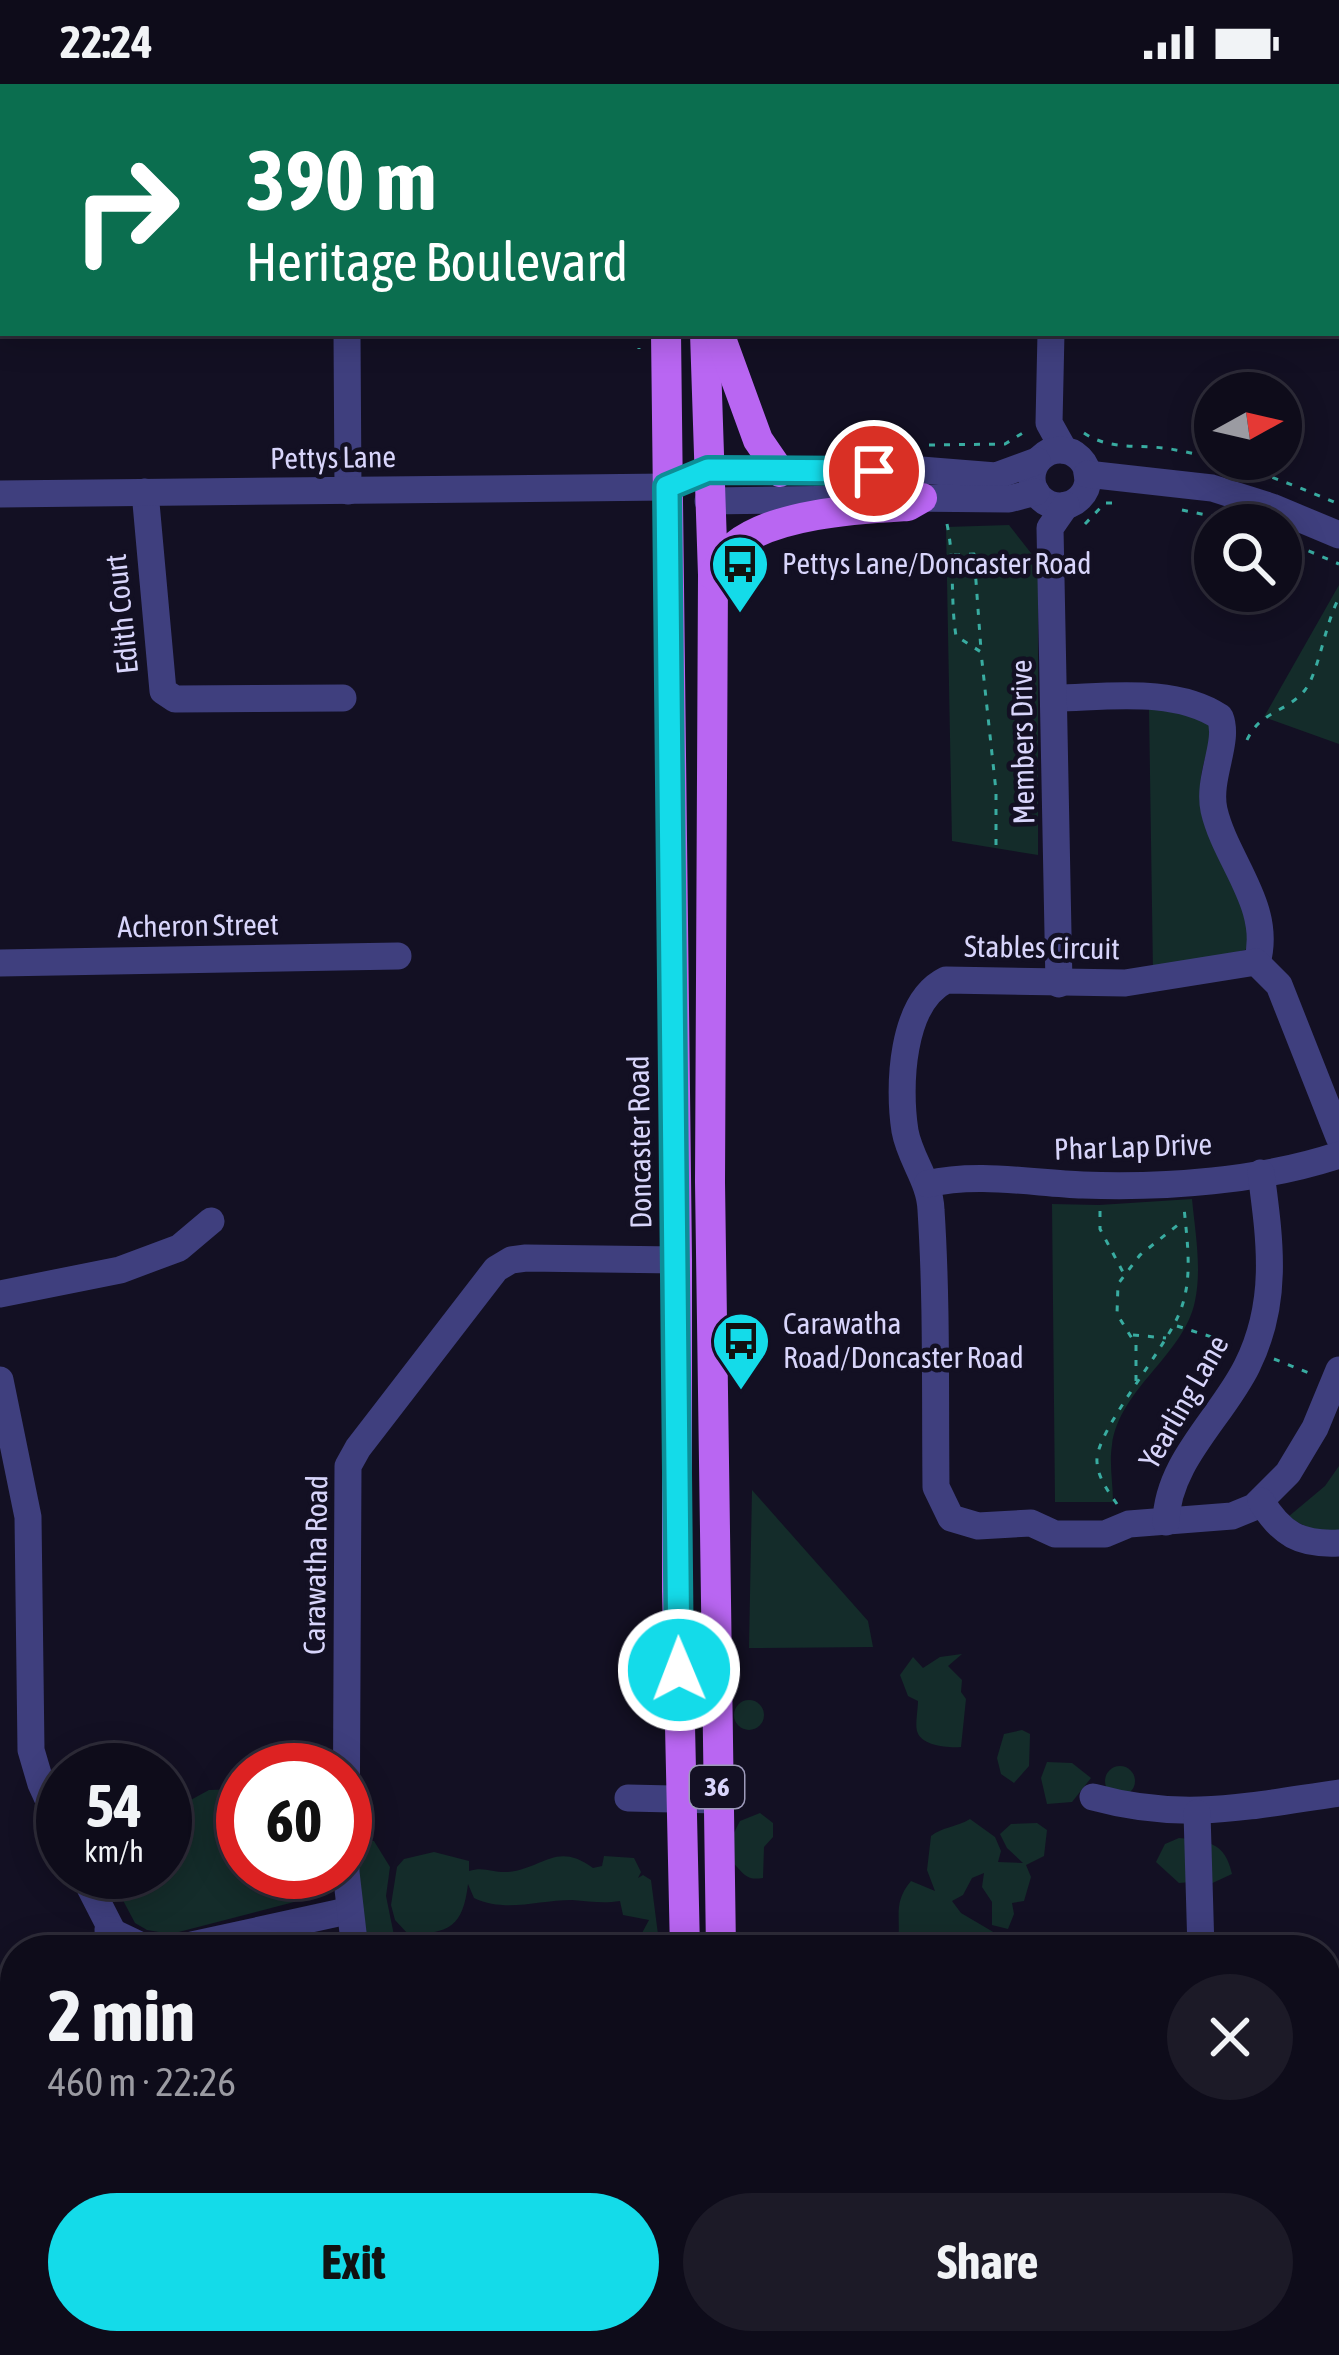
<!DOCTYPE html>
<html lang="en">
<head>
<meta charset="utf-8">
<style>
	body { margin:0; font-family:"Asap Condensed",sans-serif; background:#1c1a27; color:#f1f3f6; height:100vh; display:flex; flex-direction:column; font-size:45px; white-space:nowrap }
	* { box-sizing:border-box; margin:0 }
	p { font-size:39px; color:#9b9ba2 }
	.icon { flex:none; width:66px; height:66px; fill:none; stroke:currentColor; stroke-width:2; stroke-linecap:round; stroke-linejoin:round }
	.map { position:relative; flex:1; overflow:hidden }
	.sheet { position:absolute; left:0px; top:1851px; width:1341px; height:420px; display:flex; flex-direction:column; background:#0e0c1a; border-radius:48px 48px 0 0; box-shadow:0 6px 30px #0003,0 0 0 3px #2e2c39 }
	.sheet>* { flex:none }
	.guide { position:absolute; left:0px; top:0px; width:1341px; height:252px; box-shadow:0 6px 30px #0003,0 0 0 3px #2e2c39; background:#0b6e4f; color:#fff; overflow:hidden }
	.needle { width:78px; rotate:82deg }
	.controls { position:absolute; left:1194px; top:288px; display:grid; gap:24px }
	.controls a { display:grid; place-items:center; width:108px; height:108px; border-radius:50%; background:#0e0c1a; box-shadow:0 6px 30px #0003,0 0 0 3px #2e2c39; font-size:60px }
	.speed { position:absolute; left:36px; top:1659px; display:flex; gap:24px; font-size:60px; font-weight:700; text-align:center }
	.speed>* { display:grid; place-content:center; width:156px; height:156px; border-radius:50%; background:#0e0c1a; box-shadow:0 6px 30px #0003,0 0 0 3px #2e2c39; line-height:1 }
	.speed small { font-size:30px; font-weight:400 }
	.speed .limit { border:18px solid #d22; background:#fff; color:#111 }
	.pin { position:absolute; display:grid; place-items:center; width:102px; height:102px; color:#fff; margin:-51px; border:6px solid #fff; border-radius:50%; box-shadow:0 3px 12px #0007 }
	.me { position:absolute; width:132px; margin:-66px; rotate:359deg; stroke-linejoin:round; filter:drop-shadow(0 0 9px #0008) }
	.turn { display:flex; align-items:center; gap:42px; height:252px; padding:0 48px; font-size:54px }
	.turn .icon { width:156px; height:156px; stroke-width:2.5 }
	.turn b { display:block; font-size:84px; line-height:102px }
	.round { display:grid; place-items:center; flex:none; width:126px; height:126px; border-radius:63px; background:#1c1a27 }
	.summary { display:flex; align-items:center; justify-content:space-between; height:204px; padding:0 48px }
	h1 { font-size:72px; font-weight:700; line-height:90px }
	.action { display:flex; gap:24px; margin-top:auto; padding:24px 48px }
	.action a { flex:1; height:138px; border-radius:72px; background:#14dbe9; color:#111; font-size:48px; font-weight:700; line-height:138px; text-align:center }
	.action a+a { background:#1c1a27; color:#f1f3f6 }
	.status { display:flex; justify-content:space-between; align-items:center; height:84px; padding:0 60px; background:#0e0c1a; direction:ltr }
	.status svg { height:33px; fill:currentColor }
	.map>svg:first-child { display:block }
	.green { fill:#142c2a }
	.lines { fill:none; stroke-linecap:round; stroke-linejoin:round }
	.path { stroke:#39aca1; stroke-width:3; stroke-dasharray:6 9; stroke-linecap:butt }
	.minor { stroke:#3f3f7e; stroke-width:27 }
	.major { stroke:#b966f2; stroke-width:30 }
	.route-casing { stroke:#0d8e97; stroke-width:30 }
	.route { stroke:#14dbe9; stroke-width:21 }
	.labels { text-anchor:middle; stroke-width:9; stroke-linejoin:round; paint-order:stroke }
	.shield { fill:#131023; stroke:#9d9aba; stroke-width:3 }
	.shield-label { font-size:27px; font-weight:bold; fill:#d8d5fb }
	.street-label { font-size:30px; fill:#d8d5fb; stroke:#131023 }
	.poi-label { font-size:30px; fill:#d8d5fb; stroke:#131023; text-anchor:start }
</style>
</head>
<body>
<div class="status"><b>22:24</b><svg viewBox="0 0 49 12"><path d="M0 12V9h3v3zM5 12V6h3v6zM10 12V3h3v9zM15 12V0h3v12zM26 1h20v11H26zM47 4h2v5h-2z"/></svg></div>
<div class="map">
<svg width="1339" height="2271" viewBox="0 0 1339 2271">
	<rect width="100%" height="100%" fill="#131023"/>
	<!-- green -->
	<g class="green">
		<polygon points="1009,441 1038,478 1038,771 952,757 946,443"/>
		<polygon points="1339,501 1339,660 1264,633"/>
		<path d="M1149 624 1209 635C1214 661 1204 669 1201 693 1199 710 1203 727 1205 743L1217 753 1255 854 1245 866 1153 889Z"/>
		<path d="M1192 1115C1195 1147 1202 1184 1195 1217 1184 1271 1119 1305 1112 1361 1109 1379 1113 1400 1113 1418H1055L1052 1120 1099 1121Z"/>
		<polygon points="1339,1382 1339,1448 1318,1449 1288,1433 1325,1402"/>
		<polygon points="752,1406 868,1537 873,1563 749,1564"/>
		<path d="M962 1570 948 1582 962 1596 961 1608 966 1615 961 1663C948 1664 921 1662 917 1647 915 1640 918 1625 918 1617L908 1612 900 1591 913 1573 923 1584 940 1573Z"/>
		<circle cx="749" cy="1631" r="15"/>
		<polygon points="1022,1646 1030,1650 1029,1682 1014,1699 1001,1690 997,1674 1004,1650"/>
		<polygon points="1047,1678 1072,1679 1091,1694 1072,1718 1047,1720 1041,1694"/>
		<circle cx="1120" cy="1697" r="15"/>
		<polygon points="243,1705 243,1788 327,1788 309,1810 294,1818 171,1850 147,1846 135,1839 108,1788 165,1788 165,1730 209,1706"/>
		<path d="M760 1729 773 1739V1753L764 1763 763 1794C749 1796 746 1793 737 1783 722 1768 731 1755 740 1737Z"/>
		<path d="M970 1735 995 1753 1001 1767 998 1778 1023 1779 1007 1764 1000 1750 1011 1740 1037 1739 1047 1746 1044 1772 1026 1781 1031 1793 1024 1817 1012 1819 1014 1830 1008 1845 992 1841V1818L982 1803 984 1789 972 1794 963 1811 952 1817 961 1829 1000 1852 995 1866H896C904 1837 890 1822 911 1797L935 1807 927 1786 931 1752C942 1743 957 1743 970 1735Z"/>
		<path d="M1179 1754C1208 1757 1225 1758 1232 1790L1206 1802 1191 1798 1179 1799 1156 1778 1165 1760Z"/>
		<polygon points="360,1757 374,1757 390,1783 386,1812 397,1866 357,1866 355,1775"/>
		<path d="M434 1768 469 1777V1787C484 1782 493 1789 508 1788 543 1785 556 1757 593 1784L602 1782 604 1772 634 1774 641 1788 638 1794 643 1791 651 1796 660 1866H644L642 1849 649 1836 623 1831 620 1817C602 1820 589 1817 572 1816 538 1816 506 1829 474 1814L468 1800C463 1842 450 1850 408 1850L395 1836 391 1821 397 1783 404 1775Z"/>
		<polygon points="311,1845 314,1866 262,1866 261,1854"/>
		<polygon points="33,2256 109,2256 111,2270 37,2271"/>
		<polygon points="153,2256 323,2256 321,2262 261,2258 255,2271 134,2271"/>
	</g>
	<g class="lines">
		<!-- path -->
		<g class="path">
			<polyline points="707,0 707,3"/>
			<polyline points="1338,95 1339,95"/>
			<polyline points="638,249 639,265"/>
			<path d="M1084 349C1112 368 1143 359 1176 366 1232 376 1286 398 1339 420"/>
			<polyline points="929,361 1005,360 1029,345"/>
			<polyline points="1182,426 1226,435"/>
			<path d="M947 440C955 478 950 514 956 552L981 568 996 707V770"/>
			<polyline points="1085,440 1105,419 1113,419"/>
			<polyline points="1281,455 1339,480"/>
			<polyline points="954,471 974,470 981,566"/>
			<path d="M1247 656C1260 627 1286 629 1305 606 1319 588 1325 539 1339 514"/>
			<polyline points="1100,1127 1100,1145 1124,1190"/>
			<polyline points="1177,1242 1231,1259"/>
			<polyline points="1133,1251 1166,1254"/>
			<polyline points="1274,1275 1309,1289"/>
			<polyline points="1136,1297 1136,1261 1117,1230 1118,1200 1140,1171 1184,1136"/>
			<path d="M1117 1420C1108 1407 1098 1394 1097 1378 1094 1348 1168 1263 1181 1225 1193 1192 1187 1157 1184 1123"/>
		</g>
		<!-- minor -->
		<g class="minor">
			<polyline points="328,0 328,3"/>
			<polyline points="606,0 606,3"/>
			<polyline points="1333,0 1334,3"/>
			<polyline points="1067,3 1068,0"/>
			<polyline points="0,6 5,0"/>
			<polyline points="1338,203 1339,203"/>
			<polyline points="347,249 348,407"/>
			<polyline points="1051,249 1049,339 1064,366"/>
			<circle cx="1060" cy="394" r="28"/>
			<polyline points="708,386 921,386 996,392 1037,377"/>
			<polyline points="1087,390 1212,404 1272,423 1339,451"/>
			<polyline points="145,408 163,607 175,615 343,614"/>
			<polyline points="0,410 667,403"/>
			<polyline points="903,414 1009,415 1036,408"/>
			<polyline points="708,417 853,415"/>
			<path d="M1056 614C1108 613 1175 603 1220 633 1230 658 1207 694 1214 726 1226 778 1273 822 1257 879"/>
			<polyline points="0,879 398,872"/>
			<polyline points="1059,900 1050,444 1066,421"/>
			<path d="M1339 1053 1279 901 1256 878 1125 899 946 896C901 918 898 1003 905 1047 910 1075 930 1097 931 1126 937 1218 935 1311 936 1403L951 1434 978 1442 1031 1439 1055 1450H1105L1129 1440 1232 1432 1254 1423 1288 1389 1315 1344 1339 1286"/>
			<path d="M927 1100C977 1088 1032 1099 1083 1101 1166 1104 1260 1097 1339 1071"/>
			<polyline points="0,1210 120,1186 179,1164 211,1137"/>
			<polyline points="0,1296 28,1433 31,1666 41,1700 63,1748"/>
			<path d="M1261 1417C1281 1450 1300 1461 1339 1459"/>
			<path d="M1166 1438C1167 1378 1222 1333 1247 1282 1279 1218 1270 1157 1261 1089"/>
			<path d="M1093 1713C1184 1738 1248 1722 1339 1709"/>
			<polyline points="628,1714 717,1716"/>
			<polyline points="1197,1729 1201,1866"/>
			<polyline points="82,1788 122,1866"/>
			<polyline points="108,1846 150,1866"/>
			<polyline points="185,1866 192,1861 347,1827"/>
			<polyline points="355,1866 346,1788 348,1382 358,1364 496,1185 511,1176 526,1174 677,1176"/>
			<polyline points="1326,1999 1339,1999"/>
			<polyline points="0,2099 15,2099"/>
			<polyline points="429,2256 433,2271"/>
			<polyline points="959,2256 965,2271"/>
			<polyline points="1162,2256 1168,2271"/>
		</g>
		<!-- major -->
		<g class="major">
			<polyline points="640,0 640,3"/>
			<polyline points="674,0 675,3"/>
			<polyline points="666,249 677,1176 677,1507 685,1866"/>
			<polyline points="705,249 713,491 710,1098 721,1866"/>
			<polyline points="719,249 758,356 780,388"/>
			<path d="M713 491C720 481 727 469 736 461 776 429 859 425 908 422L922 414"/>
			<polyline points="736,2256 740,2271"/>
			<polyline points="774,2256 779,2271"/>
		</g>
	</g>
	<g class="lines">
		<defs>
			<polyline id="route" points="679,1586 667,403 708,386 874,387"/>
		</defs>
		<!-- route casing -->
		<use href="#route" class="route-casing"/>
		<!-- route -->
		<use href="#route" class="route"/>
	</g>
	<!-- icons -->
	<defs>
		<symbol id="bus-pin" viewBox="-11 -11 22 30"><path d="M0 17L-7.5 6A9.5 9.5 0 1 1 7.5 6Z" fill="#14dbe9" stroke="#131023"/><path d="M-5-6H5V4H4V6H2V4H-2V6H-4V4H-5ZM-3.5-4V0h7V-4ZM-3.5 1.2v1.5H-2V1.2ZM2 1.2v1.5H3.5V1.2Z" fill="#111"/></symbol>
	</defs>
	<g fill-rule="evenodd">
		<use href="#bus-pin" x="707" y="447" width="66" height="90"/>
		<use href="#bus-pin" x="708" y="1224" width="66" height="90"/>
	</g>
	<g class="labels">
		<!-- shield labels -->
		<rect class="shield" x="690" y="1682" width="54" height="42" rx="9"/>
		<g class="shield-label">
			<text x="717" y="1712">36</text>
		</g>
		<!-- street labels -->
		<g class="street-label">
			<text transform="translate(333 374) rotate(-1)" y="10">Pettys Lane</text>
			<text transform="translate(122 530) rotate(-96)" y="10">Edith Court</text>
			<text transform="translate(1023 658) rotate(-91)" y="10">Members Drive</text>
			<text transform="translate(198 842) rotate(-1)" y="10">Acheron Street</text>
			<text transform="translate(1042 864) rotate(1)" y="10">Stables Circuit</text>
			<text transform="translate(640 1058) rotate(-91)" y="10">Doncaster Road</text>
			<text transform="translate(1133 1063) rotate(-2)" y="10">Phar Lap Drive</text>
			<text transform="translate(1184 1318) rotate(-60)" y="10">Yearling Lane</text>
			<text transform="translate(316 1481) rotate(-89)" y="10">Carawatha Road</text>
		</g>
		<!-- poi labels -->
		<g class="poi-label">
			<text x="782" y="490">Pettys Lane/Doncaster Road</text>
			<text x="783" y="1250">Carawatha<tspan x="783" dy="34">Road/Doncaster Road</tspan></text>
		</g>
	</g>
</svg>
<div class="controls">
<a><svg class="needle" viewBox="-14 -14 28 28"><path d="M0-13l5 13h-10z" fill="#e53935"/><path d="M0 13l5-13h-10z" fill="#9b9ba2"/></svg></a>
<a><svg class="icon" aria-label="search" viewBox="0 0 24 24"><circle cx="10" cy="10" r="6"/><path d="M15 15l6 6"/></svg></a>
</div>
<div class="speed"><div>54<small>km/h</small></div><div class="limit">60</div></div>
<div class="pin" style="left:874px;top:387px;background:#d93025"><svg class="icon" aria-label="arrive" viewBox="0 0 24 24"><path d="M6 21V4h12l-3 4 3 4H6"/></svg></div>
<svg class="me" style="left:679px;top:1586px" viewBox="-20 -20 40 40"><circle r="17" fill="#14dbe9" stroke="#fff" stroke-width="3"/><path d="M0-11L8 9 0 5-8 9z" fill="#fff"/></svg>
<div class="guide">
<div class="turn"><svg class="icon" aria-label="right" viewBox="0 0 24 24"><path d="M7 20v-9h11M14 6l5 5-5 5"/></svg><div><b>390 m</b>Heritage Boulevard</div></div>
</div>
<section class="sheet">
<div class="summary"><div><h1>2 min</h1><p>460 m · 22:26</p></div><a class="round"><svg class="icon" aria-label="close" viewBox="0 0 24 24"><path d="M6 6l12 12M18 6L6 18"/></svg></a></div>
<div class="action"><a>Exit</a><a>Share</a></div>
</section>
</div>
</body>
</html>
